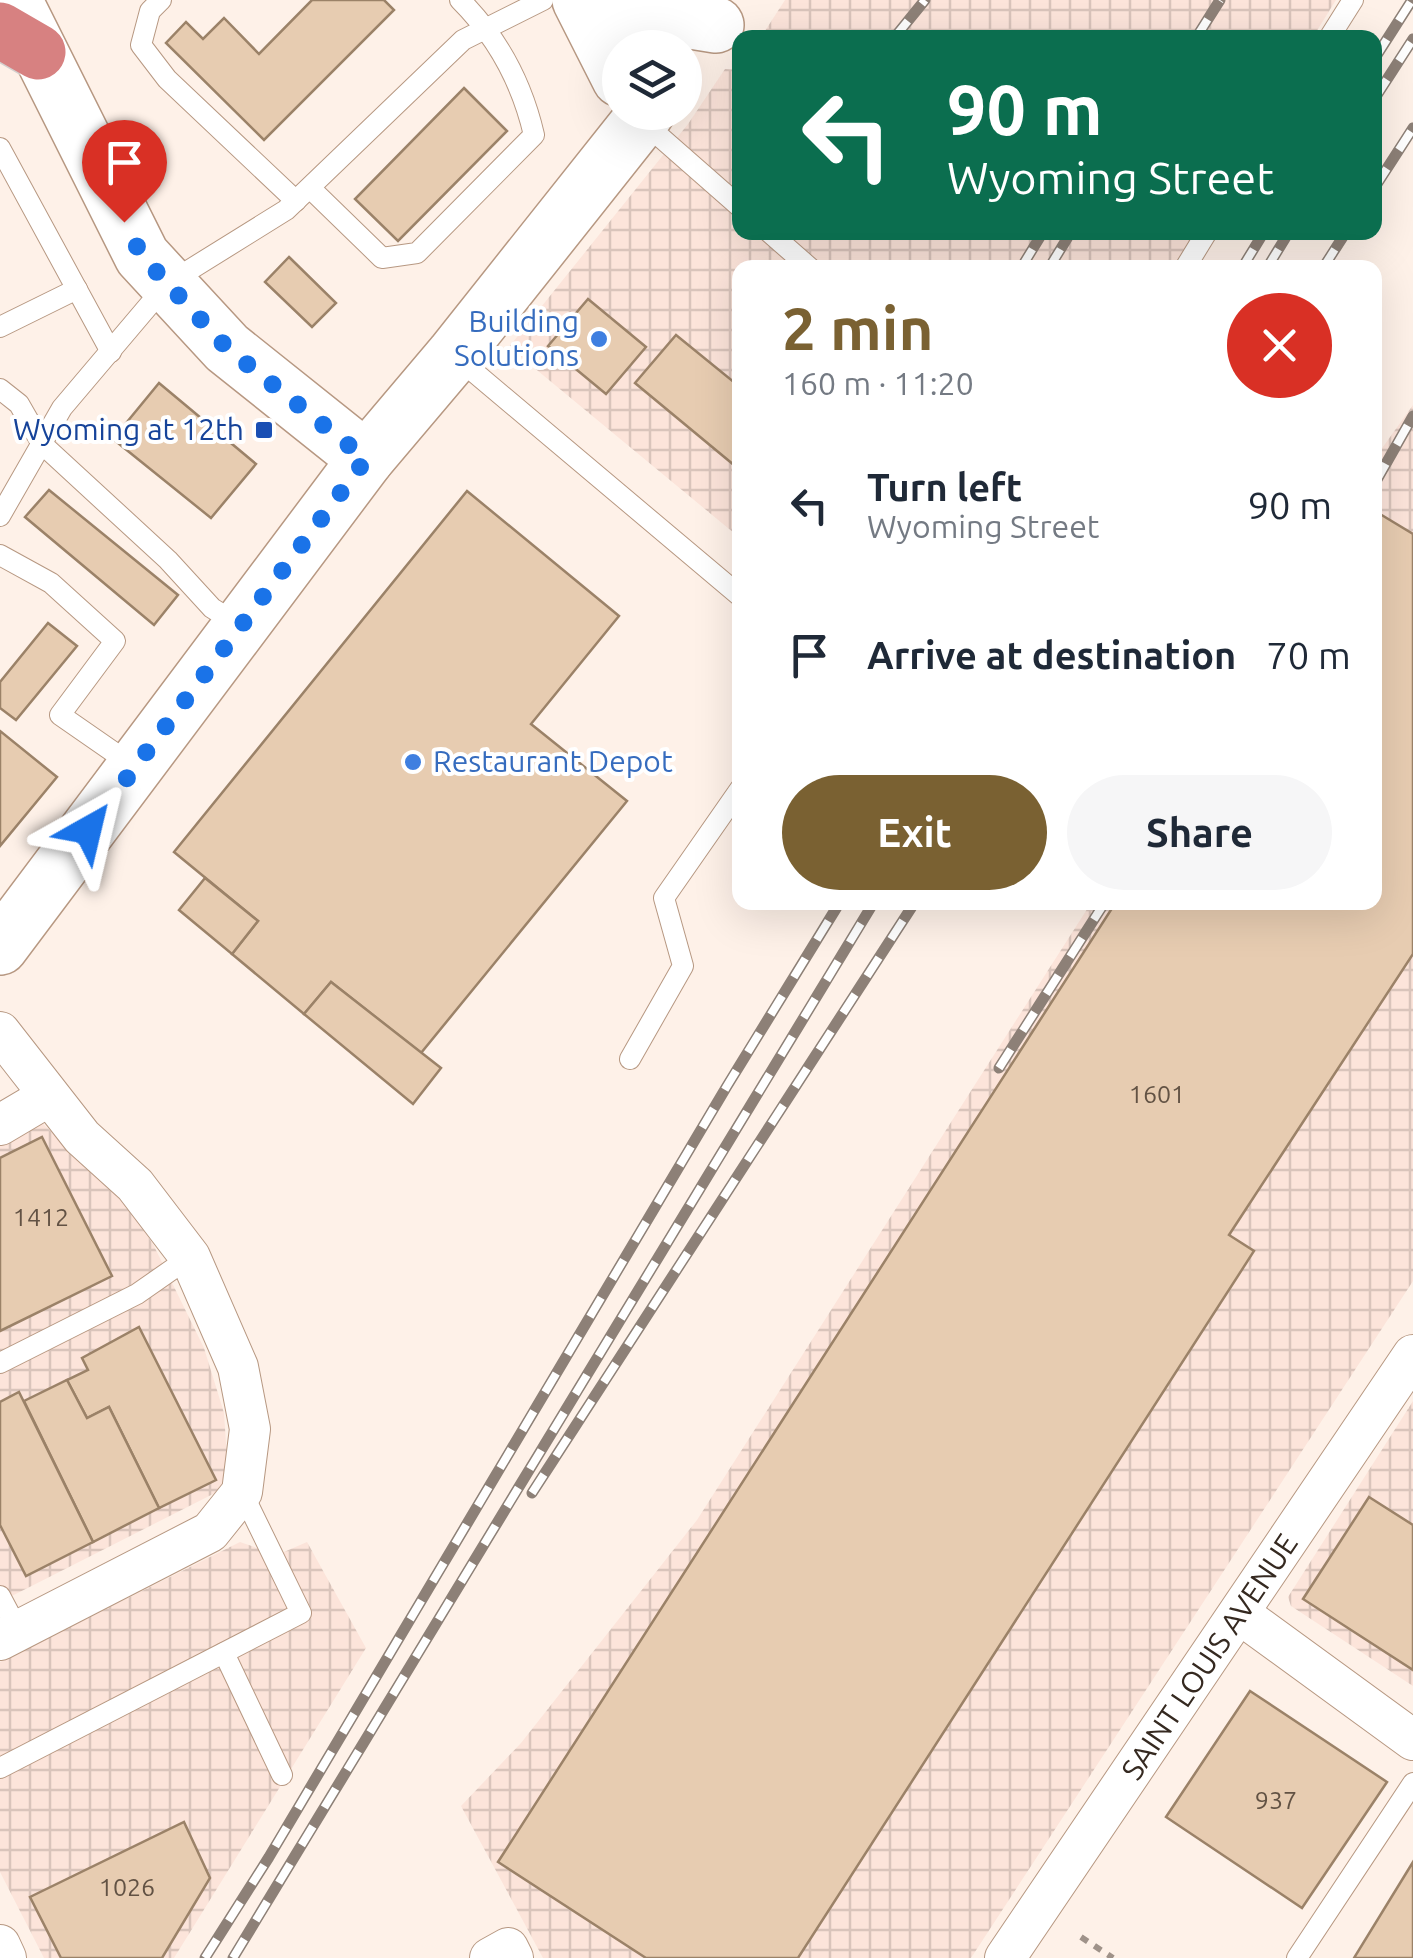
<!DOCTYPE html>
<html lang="en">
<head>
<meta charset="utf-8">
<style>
	body { margin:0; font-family:Ubuntu,sans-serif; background:#f6f6f7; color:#1f2937; height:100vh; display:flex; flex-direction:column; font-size:38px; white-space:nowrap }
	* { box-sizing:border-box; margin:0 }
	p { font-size:32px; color:#747a83 }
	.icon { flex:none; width:55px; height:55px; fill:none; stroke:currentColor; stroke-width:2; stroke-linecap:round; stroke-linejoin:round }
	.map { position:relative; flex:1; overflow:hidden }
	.sheet { position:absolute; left:732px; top:260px; width:650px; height:650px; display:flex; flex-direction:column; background:#fff; border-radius:20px; box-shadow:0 10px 40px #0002 }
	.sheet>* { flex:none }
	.hud { position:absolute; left:732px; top:30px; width:650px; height:210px; border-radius:20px; box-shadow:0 10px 40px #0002; background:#0b6e4f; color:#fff; overflow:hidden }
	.buttons { position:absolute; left:602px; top:30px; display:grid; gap:20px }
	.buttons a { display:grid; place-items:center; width:100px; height:100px; border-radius:50%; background:#fff; box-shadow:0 10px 40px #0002; font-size:50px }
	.pin { position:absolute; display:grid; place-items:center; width:85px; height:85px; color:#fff; margin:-102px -42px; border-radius:50% 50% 50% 0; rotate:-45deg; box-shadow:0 0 10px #0007 }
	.pin .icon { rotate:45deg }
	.me { position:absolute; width:110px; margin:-55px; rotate:37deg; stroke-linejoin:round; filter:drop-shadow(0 0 8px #0008) }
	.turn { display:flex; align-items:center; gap:35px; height:210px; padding:0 50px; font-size:45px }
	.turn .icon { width:130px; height:130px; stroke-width:2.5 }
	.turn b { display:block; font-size:70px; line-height:85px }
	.round { display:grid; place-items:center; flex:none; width:105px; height:105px; border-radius:52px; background:#f6f6f7 }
	.headline { display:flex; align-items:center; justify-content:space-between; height:170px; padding:0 50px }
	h1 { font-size:60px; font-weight:600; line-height:75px; color:#7a6132 }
	.button { display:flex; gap:20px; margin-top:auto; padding:20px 50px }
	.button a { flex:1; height:115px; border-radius:60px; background:#7a6132; color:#fff; font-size:40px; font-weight:600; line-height:115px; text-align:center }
	.button a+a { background:#f6f6f7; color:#1f2937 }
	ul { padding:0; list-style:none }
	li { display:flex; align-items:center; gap:30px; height:150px; padding:0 50px }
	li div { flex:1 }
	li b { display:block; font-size:38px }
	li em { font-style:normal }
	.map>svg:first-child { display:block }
	.industrial { fill:url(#industrial-grid) }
	.building { fill:#e7ccb1; stroke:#9b8268; stroke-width:2.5 }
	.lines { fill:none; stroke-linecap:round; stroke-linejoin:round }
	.lane-casing { stroke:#b79882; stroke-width:22 }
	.street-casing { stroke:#b79882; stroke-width:42 }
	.secondary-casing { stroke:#b79882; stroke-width:58 }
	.highway-casing { stroke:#d3d0ce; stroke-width:58 }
	.path { stroke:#9f9289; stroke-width:6; stroke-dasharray:8 8; stroke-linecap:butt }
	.lane { stroke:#fff; stroke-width:20 }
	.street { stroke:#fff; stroke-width:40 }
	.secondary { stroke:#fff; stroke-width:55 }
	.highway { stroke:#d78181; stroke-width:55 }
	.rail-casing { stroke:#8d8077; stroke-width:11 }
	.rail { stroke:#fff; stroke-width:8; stroke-dasharray:22; stroke-linecap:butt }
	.route { stroke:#1a73e8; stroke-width:18; stroke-dasharray:0 32.4 }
	.shop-dot { fill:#3f7fe0; stroke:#fff; stroke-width:4 }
	.transit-dot { fill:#1a4fb4; stroke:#fff; stroke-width:4 }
	.labels { text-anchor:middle; stroke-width:8; stroke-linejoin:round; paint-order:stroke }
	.number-label { font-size:25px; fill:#625244 }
	.shop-label { font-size:30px; fill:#366cbe; stroke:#fff; text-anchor:end }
	.transit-label { font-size:30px; fill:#164399; stroke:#fff; text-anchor:end }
	.street-label { font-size:30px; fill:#352920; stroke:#fff }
</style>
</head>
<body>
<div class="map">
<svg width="1413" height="1958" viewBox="0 0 1413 1958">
	<defs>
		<pattern id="industrial-grid" width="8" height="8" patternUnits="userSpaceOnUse" patternTransform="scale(2.5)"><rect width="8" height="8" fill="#fce4da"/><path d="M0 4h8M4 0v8" fill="none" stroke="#d9c4bb"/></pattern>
	</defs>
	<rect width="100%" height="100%" fill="#fef1e8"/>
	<!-- industrial -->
	<g class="industrial">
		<polygon points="785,0 1336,0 1313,37 761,37"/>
		<polygon points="725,69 740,70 740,232 1194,233 1173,267 740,268 740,538 509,347 688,124"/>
		<polygon points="1413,405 1413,1281 971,1958 543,1958 461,1806 521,1743 697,1520 1091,903 1375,902 1375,458"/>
		<polygon points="36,1117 123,1201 153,1244 204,1348 224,1413 228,1474 226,1483 217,1492 0,1602 0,1134"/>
		<polygon points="1413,1401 1413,1686 1291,1606 1288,1597"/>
		<polygon points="240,1542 277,1555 307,1542 366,1648 174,1958 44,1958 0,1872 0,1662"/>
	</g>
	<!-- building -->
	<g class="building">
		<polygon points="312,0 384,0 394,10 264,140 166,43 186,22 203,39 224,18 259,54"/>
		<polygon points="464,88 507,131 398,241 355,199"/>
		<polygon points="289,257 336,303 312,327 265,282"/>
		<polygon points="588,299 646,347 606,394 548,346"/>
		<polygon points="676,335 740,387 740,470 635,383"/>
		<polygon points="159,383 256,464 211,518 113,439"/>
		<polygon points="49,490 178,595 154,625 25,517"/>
		<polygon points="467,491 619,616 531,724 627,801 421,1053 331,982 304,1014 232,954 258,921 174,852"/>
		<polygon points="1375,511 1413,534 1413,954 1229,1235 1254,1251 798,1958 646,1958 498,1862 1116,902 1375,902"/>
		<polygon points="48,623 77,646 16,720 0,708 0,682"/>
		<polygon points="0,731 57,777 0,846"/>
		<polygon points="205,878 258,921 232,954 179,910"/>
		<polygon points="331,982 441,1068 413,1104 304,1014"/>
		<polygon points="42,1137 112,1276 0,1331 0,1158"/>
		<polygon points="139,1327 216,1480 159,1508 109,1407 87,1418 67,1380 88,1370 82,1358"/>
		<polygon points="67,1380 87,1418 109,1407 159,1508 93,1542 24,1401"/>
		<polygon points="19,1392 93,1542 26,1576 0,1525 0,1402"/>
		<polygon points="1369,1497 1413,1525 1413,1670 1303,1599"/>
		<polygon points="1250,1691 1387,1782 1302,1908 1166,1817"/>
		<polygon points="184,1822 210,1878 162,1958 61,1958 30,1897"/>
		<polygon points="1413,1862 1413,1958 1354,1958"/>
	</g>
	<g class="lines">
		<defs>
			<g id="lane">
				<polyline points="161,0 150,11 141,45 167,79 296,201"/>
				<polyline points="1329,38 1353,0"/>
				<polyline points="642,121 740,207"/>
				<polyline points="0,148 111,352"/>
				<path d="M310 188 382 258 417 253 534 135C522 83 498 38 460 0"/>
				<polyline points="769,232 810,268"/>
				<polyline points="1185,268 1207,232"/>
				<polyline points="0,327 77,289"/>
				<polyline points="455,356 740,596"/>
				<polyline points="0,389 19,404 42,444 168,560 212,608 239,625"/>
				<polyline points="0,516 62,408 167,284 286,210 463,40 543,0"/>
				<polyline points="0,555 51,583 115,641 60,715 135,767"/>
				<polyline points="630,1059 683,966 664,898 740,789"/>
				<polyline points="0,1363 137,1294 190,1257"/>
				<polyline points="0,1596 18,1630"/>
				<polyline points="224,1653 282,1775"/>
				<polyline points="0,1768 301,1613 242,1492"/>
				<polyline points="1297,1958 1413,1783"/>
			</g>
			<g id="street">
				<polyline points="0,1032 82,1137 135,1185 190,1257 238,1367 250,1429 242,1492 210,1532 0,1640"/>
				<polyline points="0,1125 49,1096"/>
				<polyline points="1240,1614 1413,1740"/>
				<polyline points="0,1945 6,1958"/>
				<polyline points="490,1958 508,1948 513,1958"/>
				<polyline points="1005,1958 1413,1355"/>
			</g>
			<g id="secondary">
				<polyline points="14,0 142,256 227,348 366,459"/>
				<polyline points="580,0 620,79"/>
				<polyline points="610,0 642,13 716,25"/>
				<polyline points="0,947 366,459 454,355 647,112"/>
			</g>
			<polyline id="highway" points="0,30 38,52"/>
		</defs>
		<!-- lane casing -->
		<use href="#lane" class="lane-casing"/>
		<!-- street casing -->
		<use href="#street" class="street-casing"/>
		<!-- secondary casing -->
		<use href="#secondary" class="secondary-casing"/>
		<!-- highway casing -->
		<use href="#highway" class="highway-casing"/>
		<!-- path -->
		<polyline class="path" points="1081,1937 1113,1958"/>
		<!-- lane -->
		<use href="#lane" class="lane"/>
		<!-- street -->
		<use href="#street" class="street"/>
		<!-- secondary -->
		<use href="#secondary" class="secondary"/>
		<!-- highway -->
		<use href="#highway" class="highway"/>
		<defs>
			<g id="rail">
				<polyline points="894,38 925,0"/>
				<polyline points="1196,38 1220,0"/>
				<polyline points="1375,58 1412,0"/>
				<polyline points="1375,98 1413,39"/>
				<polyline points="1375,187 1413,128"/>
				<polyline points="1021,268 1043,232"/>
				<polyline points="1049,268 1071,232"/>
				<polyline points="1242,268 1264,232"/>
				<polyline points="1267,268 1289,232"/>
				<polyline points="1323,268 1346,232"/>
				<polyline points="1375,483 1413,416"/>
				<polyline points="999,1068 1105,902"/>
				<polyline points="532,1493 915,902"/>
				<polyline points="205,1958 269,1857 727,1086 840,902"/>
				<polyline points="233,1958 874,902"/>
			</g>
		</defs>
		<!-- rail casing -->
		<use href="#rail" class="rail-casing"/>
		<!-- rail -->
		<use href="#rail" class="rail"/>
	</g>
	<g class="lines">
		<!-- route -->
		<polyline class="route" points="88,830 366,459 227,348 142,256 124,222"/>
	</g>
	<!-- markers -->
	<g class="shop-dot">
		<circle cx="599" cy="339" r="10"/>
		<circle cx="413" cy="762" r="10"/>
	</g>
	<rect class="transit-dot" x="254" y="420" width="20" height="20" rx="5"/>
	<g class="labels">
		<!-- number labels -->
		<g class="number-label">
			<text x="1157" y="1103">1601</text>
			<text x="41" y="1226">1412</text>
			<text x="1276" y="1809">937</text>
			<text x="127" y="1896">1026</text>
		</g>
		<!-- shop labels -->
		<g class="shop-label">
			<text x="579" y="332">Building<tspan x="579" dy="34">Solutions</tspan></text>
			<text x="433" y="772" text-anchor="start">Restaurant Depot</text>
		</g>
		<!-- transit labels -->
		<g class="transit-label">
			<text x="244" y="440">Wyoming at 12th</text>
		</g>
		<!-- street labels -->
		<g class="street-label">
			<text transform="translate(1210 1657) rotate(-56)" y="10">SAINT LOUIS AVENUE</text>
		</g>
	</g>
</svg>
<div class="buttons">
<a><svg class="icon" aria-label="layers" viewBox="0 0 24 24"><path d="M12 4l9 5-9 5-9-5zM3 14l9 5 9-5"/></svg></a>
</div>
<div class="pin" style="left:124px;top:222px;background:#d93025"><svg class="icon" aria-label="arrive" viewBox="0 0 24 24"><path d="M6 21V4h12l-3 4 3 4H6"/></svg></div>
<svg class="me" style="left:88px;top:830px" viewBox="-20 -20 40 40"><path d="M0-17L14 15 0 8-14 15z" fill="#1a73e8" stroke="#fff" stroke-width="4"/></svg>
<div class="hud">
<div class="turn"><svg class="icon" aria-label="left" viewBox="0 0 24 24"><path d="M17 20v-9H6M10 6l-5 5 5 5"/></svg><div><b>90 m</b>Wyoming Street</div></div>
</div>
<section class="sheet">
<div class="headline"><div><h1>2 min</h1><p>160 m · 11:20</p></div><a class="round" style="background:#d93025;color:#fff"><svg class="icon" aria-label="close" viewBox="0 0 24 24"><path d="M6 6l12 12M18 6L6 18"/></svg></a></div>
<ul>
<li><svg class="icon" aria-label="left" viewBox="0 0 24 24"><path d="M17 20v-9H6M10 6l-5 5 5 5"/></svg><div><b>Turn left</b><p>Wyoming Street</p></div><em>90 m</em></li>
<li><svg class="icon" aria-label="arrive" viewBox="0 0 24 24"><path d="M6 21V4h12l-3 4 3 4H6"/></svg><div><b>Arrive at destination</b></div><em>70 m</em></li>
</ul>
<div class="button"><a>Exit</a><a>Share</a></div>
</section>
</div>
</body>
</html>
